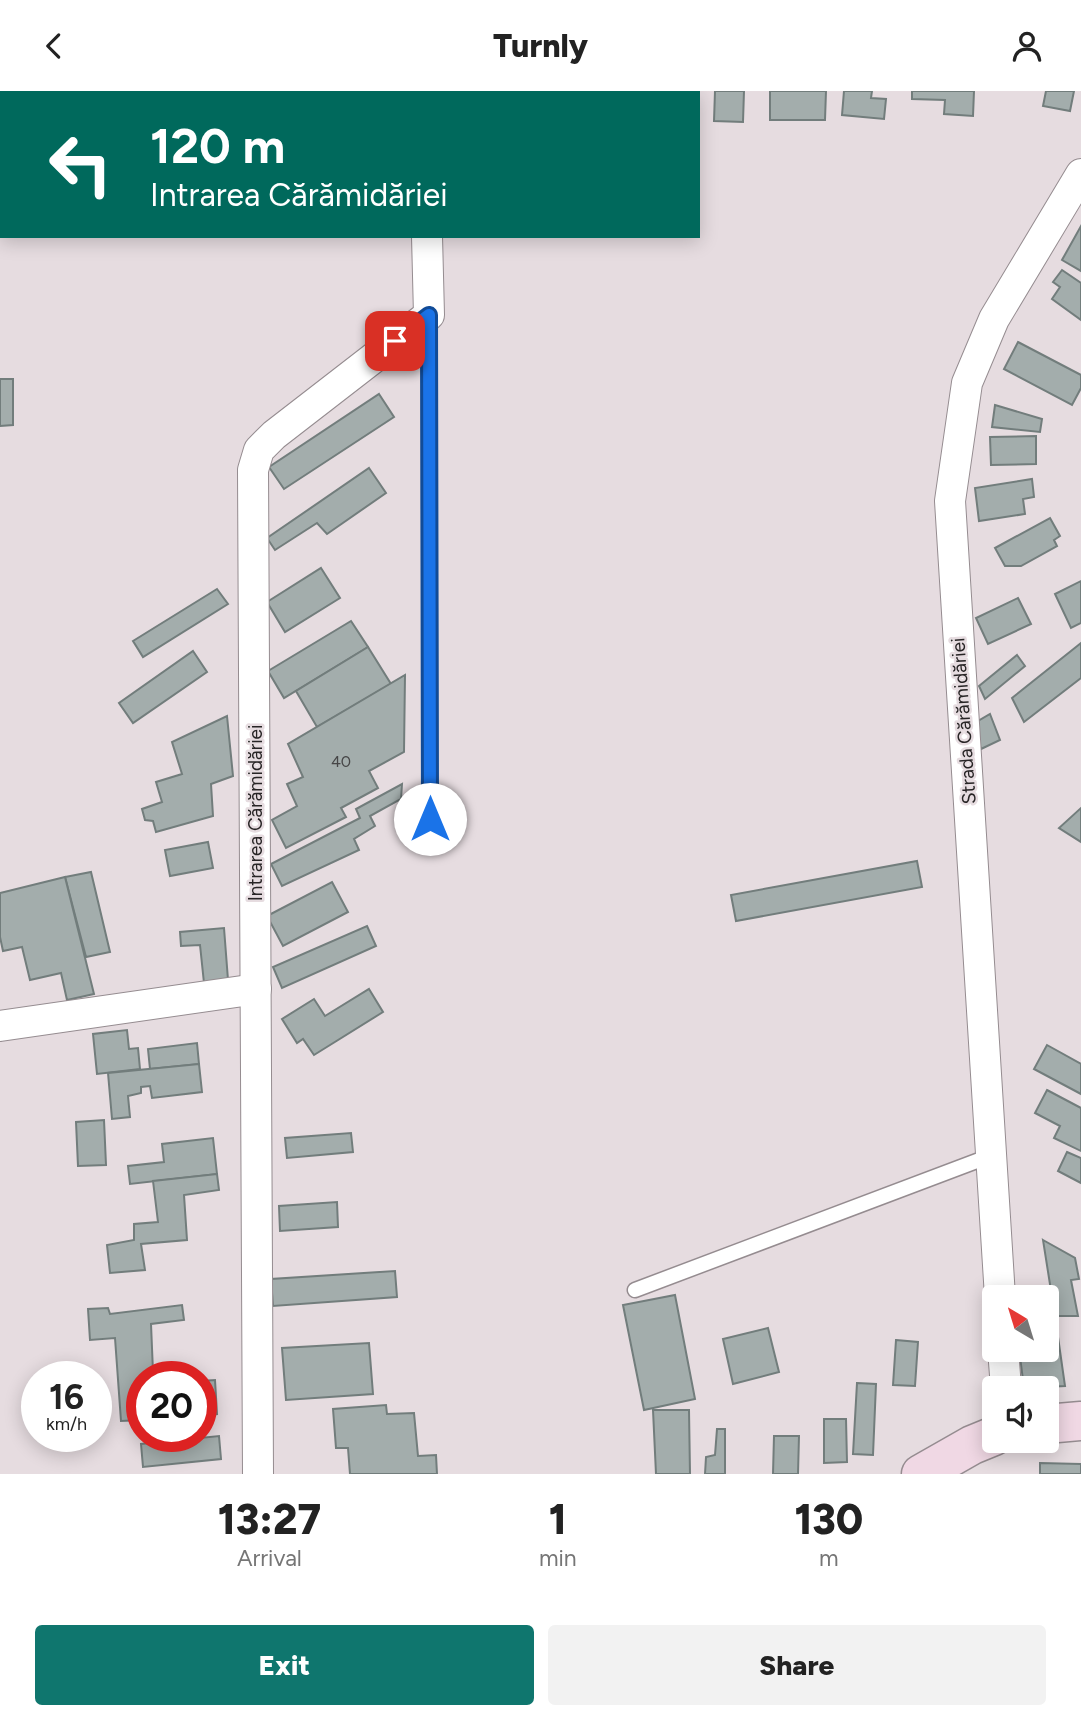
<!DOCTYPE html>
<html lang="en">
<head>
<meta charset="utf-8">
<style>
	body { margin:0; font-family:Figtree,sans-serif; background:#f2f2f2; color:#222; height:100vh; display:flex; flex-direction:column; font-size:26px; white-space:nowrap }
	* { box-sizing:border-box; margin:0 }
	p { font-size:23px; color:#767676 }
	.icon { flex:none; width:38px; height:38px; fill:none; stroke:currentColor; stroke-width:2; stroke-linecap:round; stroke-linejoin:round }
	.map { position:relative; height:1383px; overflow:hidden }
	.side { display:flex; flex-direction:column; background:#fff; flex:1 }
	.side>* { flex:none }
	.top-card { position:absolute; left:0px; top:0px; width:700px; height:147px; box-shadow:0 4px 18px #0003; background:#00695c; color:#fff; overflow:hidden }
	.needle { width:46px; rotate:322deg }
	.tools { position:absolute; left:982px; top:1194px; display:grid; gap:14px }
	.tools a { display:grid; place-items:center; width:77px; height:77px; border-radius:7px; background:#fff; box-shadow:0 4px 18px #0003; font-size:35px }
	.speed { position:absolute; left:21px; top:1270px; display:flex; gap:14px; font-size:35px; font-weight:700; text-align:center }
	.speed>* { display:grid; place-content:center; width:91px; height:91px; border-radius:50%; background:#fff; box-shadow:0 4px 18px #0003; line-height:1 }
	.speed small { font-size:18px; font-weight:400 }
	.speed .limit { border:10px solid #d22; background:#fff; color:#111 }
	.pin { position:absolute; display:grid; place-items:center; width:60px; height:60px; color:#fff; margin:-30px; border-radius:14px; box-shadow:0 4px 10px #0006 }
	.me { position:absolute; width:77px; margin:-38px; rotate:0deg; stroke-linejoin:round; filter:drop-shadow(0 0 5px #0008) }
	.turn { display:flex; align-items:center; gap:24px; height:147px; padding:0 35px; font-size:32px }
	.turn .icon { width:91px; height:91px; stroke-width:2.5 }
	.turn b { display:block; font-size:49px; line-height:60px }
	.eta { display:flex; justify-content:space-evenly; align-items:center; height:119px; text-align:center }
	.eta b { font-size:42px; font-weight:800; line-height:49px }
	.primary-button { display:flex; gap:14px; margin-top:auto; padding:14px 35px }
	.primary-button a { flex:1; height:80px; border-radius:7px; background:#0f766e; color:#fff; font-size:28px; font-weight:800; line-height:80px; text-align:center }
	.primary-button a+a { background:#f2f2f2; color:#222 }
	header { display:flex; justify-content:space-between; align-items:center; height:91px; padding:0 35px; background:#fff; font-size:32px; font-weight:800 }
	.map>svg:first-child { display:block }
	.building { fill:#a3adac; stroke:#727d7c; stroke-width:2 }
	.lines { fill:none; stroke-linecap:round; stroke-linejoin:round }
	.service-casing { stroke:#958c90; stroke-width:17 }
	.minor-casing { stroke:#958c90; stroke-width:32 }
	.secondary-casing { stroke:#958c90; stroke-width:41 }
	.service { stroke:#fff; stroke-width:14 }
	.minor { stroke:#fff; stroke-width:30 }
	.secondary { stroke:#f0d8e4; stroke-width:38 }
	.route-casing { stroke:#114b97; stroke-width:18 }
	.route { stroke:#1a73e8; stroke-width:12 }
	.labels { text-anchor:middle; stroke-width:5; stroke-linejoin:round; paint-order:stroke }
	.number-label { font-size:16px; fill:#464647 }
	.street-label { font-size:19px; fill:#272425; stroke:#e6dce0 }
</style>
</head>
<body>
<header><svg class="icon" aria-label="back" viewBox="0 0 24 24"><path d="M15 5l-7 7 7 7"/></svg>Turnly<svg class="icon" aria-label="person" viewBox="0 0 24 24"><circle cx="12" cy="8" r="4"/><path d="M4 21q1-7 8-7t8 7"/></svg></header>
<div class="map">
<svg width="1081" height="1383" viewBox="0 0 1081 1383">
	<rect width="100%" height="100%" fill="#e6dce0"/>
	<!-- building -->
	<g class="building">
		<polygon points="715,0 744,0 743,31 714,30"/>
		<polygon points="770,0 826,0 825,29 770,29"/>
		<polygon points="844,0 872,0 871,7 886,8 884,28 842,24"/>
		<polygon points="912,0 974,0 973,25 944,23 945,9 912,8"/>
		<polygon points="1046,0 1074,0 1070,20 1043,15"/>
		<polygon points="1081,135 1081,180 1062,169"/>
		<polygon points="1062,179 1081,192 1081,229 1052,208 1060,196 1053,191"/>
		<polygon points="1018,251 1081,284 1081,297 1072,314 1004,278"/>
		<polygon points="0,288 13,288 13,334 0,335"/>
		<polygon points="379,303 394,326 284,398 269,376"/>
		<polygon points="995,314 1042,328 1040,341 992,336"/>
		<polygon points="1036,345 1036,373 991,374 990,346"/>
		<polygon points="369,377 386,402 327,443 317,432 275,459 267,447"/>
		<polygon points="1032,388 1034,406 1023,408 1025,423 979,430 975,397"/>
		<polygon points="1050,427 1060,445 1054,449 1057,455 1021,475 1005,475 995,457"/>
		<polygon points="321,477 340,507 285,541 267,511"/>
		<polygon points="1081,490 1081,532 1071,537 1055,503"/>
		<polygon points="217,498 228,513 143,566 133,550"/>
		<polygon points="1018,507 1031,533 988,553 976,527"/>
		<polygon points="351,530 368,556 284,607 268,580"/>
		<polygon points="1081,552 1081,587 1024,631 1012,607"/>
		<polygon points="368,556 391,593 317,636 296,600"/>
		<polygon points="193,560 207,581 133,632 119,612"/>
		<polygon points="1017,564 1025,575 985,608 979,595"/>
		<polygon points="405,584 404,661 369,680 378,697 341,717 346,726 286,757 272,729 297,715 287,693 303,686 288,653"/>
		<polygon points="990,623 1000,649 981,658 973,633"/>
		<polygon points="227,625 233,685 211,693 213,725 156,741 153,730 145,729 142,718 162,711 156,691 182,683 172,651"/>
		<polygon points="402,693 401,708 370,725 375,735 354,748 359,759 282,795 271,773 360,727 356,718"/>
		<polygon points="1081,717 1081,751 1059,737"/>
		<polygon points="208,751 213,777 170,785 165,759"/>
		<polygon points="917,770 922,796 736,830 731,804"/>
		<polygon points="91,781 110,861 86,866 65,786"/>
		<polygon points="65,786 94,903 67,909 61,882 30,889 22,856 3,860 0,846 0,802"/>
		<polygon points="332,791 348,821 283,855 267,825"/>
		<polygon points="367,835 376,855 282,897 273,876"/>
		<polygon points="224,837 228,889 204,892 200,854 181,855 180,841"/>
		<polygon points="369,898 383,921 314,964 303,948 297,952 282,928 314,908 325,925"/>
		<polygon points="127,939 129,958 138,957 140,978 97,983 93,943"/>
		<polygon points="197,952 199,973 150,978 148,958"/>
		<polygon points="1047,954 1081,973 1081,1003 1034,978"/>
		<polygon points="199,973 202,1001 152,1007 150,995 141,996 141,1002 128,1005 130,1026 112,1028 108,982"/>
		<polygon points="1047,999 1081,1017 1081,1060 1054,1047 1060,1035 1035,1022"/>
		<polygon points="104,1029 106,1074 78,1075 76,1031"/>
		<polygon points="351,1042 353,1061 287,1067 285,1047"/>
		<polygon points="213,1047 217,1083 130,1093 128,1075 164,1071 162,1053"/>
		<polygon points="1067,1061 1081,1067 1081,1092 1058,1080"/>
		<polygon points="217,1083 219,1099 184,1104 187,1149 141,1153 145,1179 110,1182 107,1154 134,1149 134,1133 158,1131 153,1090"/>
		<polygon points="337,1111 338,1136 280,1140 279,1115"/>
		<polygon points="1043,1149 1075,1167 1079,1188 1071,1189 1078,1225 1055,1225"/>
		<polygon points="395,1180 397,1206 273,1215 271,1188"/>
		<polygon points="675,1204 695,1308 644,1319 623,1214"/>
		<polygon points="182,1214 184,1229 151,1233 153,1281 147,1282 148,1286 142,1286 142,1329 121,1330 115,1247 90,1249 88,1218 108,1217 110,1223"/>
		<polygon points="1055,1225 1065,1295 1024,1297 1019,1258 1046,1258 1046,1227"/>
		<polygon points="768,1237 779,1281 733,1293 723,1248"/>
		<polygon points="896,1249 918,1251 915,1295 893,1294"/>
		<polygon points="369,1252 373,1303 286,1309 282,1257"/>
		<polygon points="215,1289 217,1323 201,1325 201,1290"/>
		<polygon points="857,1292 876,1293 873,1364 853,1363"/>
		<polygon points="386,1314 387,1323 414,1322 418,1365 436,1364 437,1383 350,1383 348,1357 336,1357 333,1318"/>
		<polygon points="653,1319 689,1319 690,1383 656,1383"/>
		<polygon points="824,1328 846,1328 847,1371 824,1372"/>
		<polygon points="717,1338 725,1338 725,1383 705,1383 706,1366 715,1364"/>
		<polygon points="219,1345 221,1368 143,1376 141,1353"/>
		<polygon points="774,1345 799,1345 798,1383 773,1383"/>
		<polygon points="1040,1372 1081,1373 1081,1383 1040,1383"/>
	</g>
	<g class="lines">
		<defs>
			<g id="service">
				<polyline points="429,225 430,728"/>
				<polyline points="635,1199 990,1065"/>
			</g>
			<g id="minor">
				<polyline points="421,0 422,2"/>
				<polyline points="0,935 256,898"/>
				<polyline points="1000,1206 950,410 967,292 994,228 1081,83"/>
				<polyline points="1003,1258 1006,1297"/>
				<polyline points="258,1383 253,379 259,359 274,344 429,224 427,145"/>
			</g>
			<g id="secondary">
				<polyline points="1046,1333 1081,1330"/>
				<polyline points="921,1383 972,1354 994,1345"/>
			</g>
		</defs>
		<!-- service casing -->
		<use href="#service" class="service-casing"/>
		<!-- minor casing -->
		<use href="#minor" class="minor-casing"/>
		<!-- secondary casing -->
		<use href="#secondary" class="secondary-casing"/>
		<!-- service -->
		<use href="#service" class="service"/>
		<!-- minor -->
		<use href="#minor" class="minor"/>
		<!-- secondary -->
		<use href="#secondary" class="secondary"/>
	</g>
	<g class="lines">
		<defs>
			<polyline id="route" points="395,250 429,224 430,728"/>
		</defs>
		<!-- route casing -->
		<use href="#route" class="route-casing"/>
		<!-- route -->
		<use href="#route" class="route"/>
	</g>
	<g class="labels">
		<!-- number labels -->
		<g class="number-label">
			<text x="341" y="676">40</text>
		</g>
		<!-- street labels -->
		<g class="street-label">
			<text transform="translate(963 630) rotate(-94)" y="7">Strada Cărămidăriei</text>
			<text transform="translate(255 722) rotate(-90)" y="7">Intrarea Cărămidăriei</text>
		</g>
	</g>
</svg>
<div class="tools">
<a><svg class="needle" viewBox="-14 -14 28 28"><path d="M0-13l5 13h-10z" fill="#e53935"/><path d="M0 13l5-13h-10z" fill="#767676"/></svg></a>
<a><svg class="icon" aria-label="sound" viewBox="0 0 24 24"><path d="M4 9h4l5-4v14l-5-4H4zM17 9q2 3 0 6"/></svg></a>
</div>
<div class="speed"><div>16<small>km/h</small></div><div class="limit">20</div></div>
<div class="pin" style="left:395px;top:250px;background:#d93025"><svg class="icon" aria-label="arrive" viewBox="0 0 24 24"><path d="M6 21V4h12l-3 4 3 4H6"/></svg></div>
<svg class="me" style="left:430px;top:728px" viewBox="-20 -20 40 40"><circle r="19" fill="#fff"/><path d="M0-13L10 11 0 6-10 11z" fill="#1a73e8"/></svg>
<div class="top-card">
<div class="turn"><svg class="icon" aria-label="left" viewBox="0 0 24 24"><path d="M17 20v-9H6M10 6l-5 5 5 5"/></svg><div><b>120 m</b>Intrarea Cărămidăriei</div></div>
</div>
</div>
<section class="side">
<div class="eta">
<div><b>13:27</b><p>Arrival</p></div>
<div><b>1</b><p>min</p></div>
<div><b>130</b><p>m</p></div>
</div>
<div class="primary-button"><a>Exit</a><a>Share</a></div>
</section>
</body>
</html>
